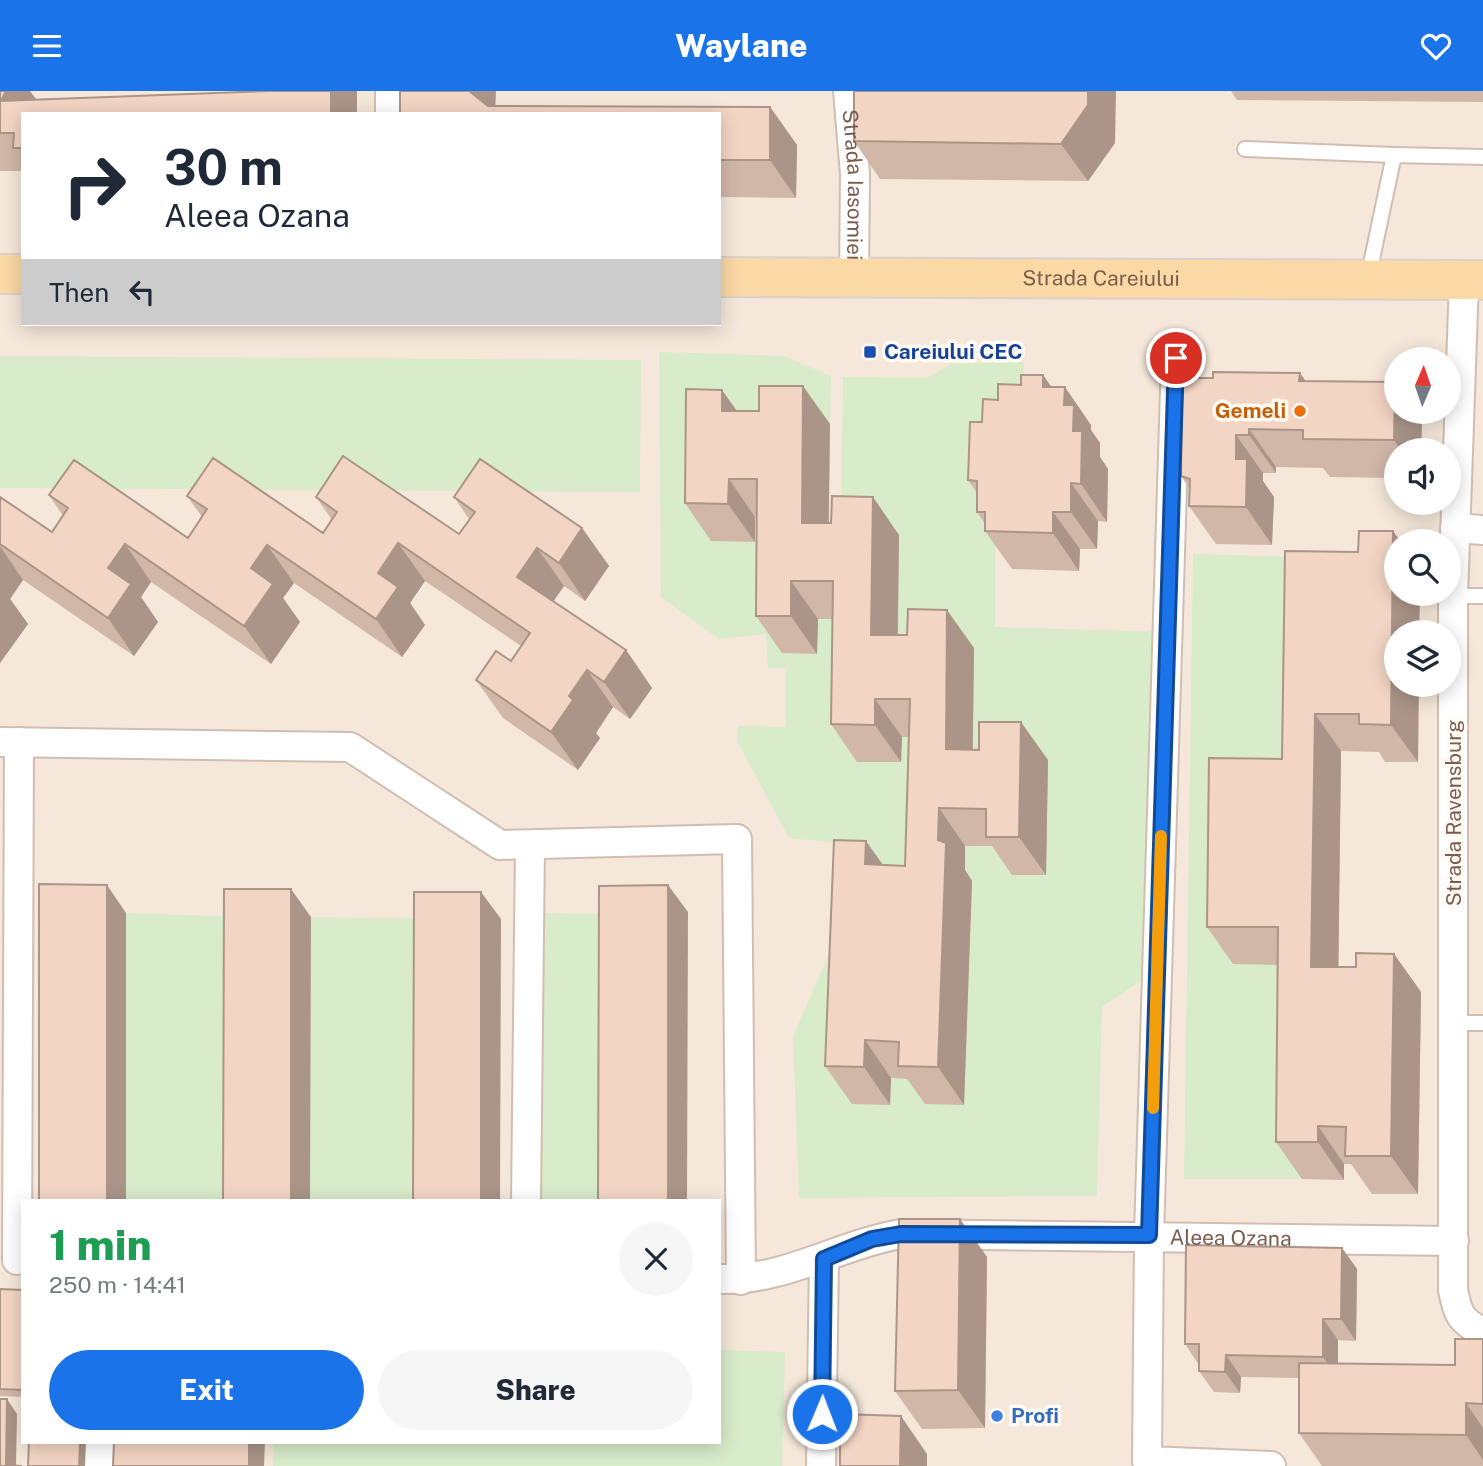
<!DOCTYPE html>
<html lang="en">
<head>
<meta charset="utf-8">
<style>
	body { margin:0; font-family:"Public Sans",sans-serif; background:#f6f6f7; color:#1f2937; height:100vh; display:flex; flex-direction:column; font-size:26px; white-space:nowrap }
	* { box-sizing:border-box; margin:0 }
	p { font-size:23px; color:#747a83 }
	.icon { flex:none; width:38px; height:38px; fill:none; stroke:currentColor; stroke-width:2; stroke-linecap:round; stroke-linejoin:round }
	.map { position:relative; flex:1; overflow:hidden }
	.drawer { position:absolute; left:21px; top:1108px; width:700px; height:245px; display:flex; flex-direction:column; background:#fff; border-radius:0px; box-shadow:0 4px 18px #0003 }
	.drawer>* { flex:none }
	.guide { position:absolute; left:21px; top:21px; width:700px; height:214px; border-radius:0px; box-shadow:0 4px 18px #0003; background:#fff; color:#1f2937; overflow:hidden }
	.needle { width:46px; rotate:2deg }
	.controls { position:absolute; left:1384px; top:256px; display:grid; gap:14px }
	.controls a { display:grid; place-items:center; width:77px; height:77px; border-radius:50%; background:#fff; box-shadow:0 4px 18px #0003; font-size:35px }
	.pin { position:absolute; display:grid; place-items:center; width:60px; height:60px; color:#fff; margin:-30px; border:4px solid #fff; border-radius:50%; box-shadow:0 2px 7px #0007 }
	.me { position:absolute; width:77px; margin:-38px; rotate:1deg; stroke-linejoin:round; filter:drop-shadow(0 0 5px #0008) }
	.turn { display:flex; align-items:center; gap:24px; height:147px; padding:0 28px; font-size:32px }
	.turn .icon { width:91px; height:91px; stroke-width:2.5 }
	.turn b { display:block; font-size:49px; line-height:60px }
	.then { display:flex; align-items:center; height:66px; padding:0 28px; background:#0003; gap:14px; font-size:26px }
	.round { display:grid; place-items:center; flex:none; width:74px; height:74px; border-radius:37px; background:#f6f6f7 }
	.headline { display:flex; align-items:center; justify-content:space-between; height:119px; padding:0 28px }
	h1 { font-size:42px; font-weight:800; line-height:52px; color:#1e9e55 }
	.button { display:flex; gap:14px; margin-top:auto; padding:14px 28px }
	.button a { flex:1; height:80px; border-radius:42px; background:#1a73e8; color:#fff; font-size:28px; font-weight:800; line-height:80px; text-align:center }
	.button a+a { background:#f6f6f7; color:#1f2937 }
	header { display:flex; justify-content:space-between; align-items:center; height:91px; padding:0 28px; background:#1a73e8; color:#fff; font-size:32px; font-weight:800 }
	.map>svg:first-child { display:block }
	.residential { fill:#f5e8da; fill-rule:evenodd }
	.green { fill:#d8ecc9 }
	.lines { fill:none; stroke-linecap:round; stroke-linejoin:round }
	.service-casing { stroke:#d1beb0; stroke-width:18 }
	.minor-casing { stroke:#d1beb0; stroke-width:32 }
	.primary-casing { stroke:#dad1cd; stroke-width:42 }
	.service { stroke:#fff; stroke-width:14 }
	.minor { stroke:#fff; stroke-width:28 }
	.primary { stroke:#fbd9a5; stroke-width:38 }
	.wall { fill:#d1b7a8 }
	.shaded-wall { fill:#aa9588 }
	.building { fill:#f3d5c3; stroke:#aa9588; stroke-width:2 }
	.route-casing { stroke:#114b97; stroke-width:18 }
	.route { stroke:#1a73e8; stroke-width:12 }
	.slow { stroke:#f59e0b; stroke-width:12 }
	.transit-dot { fill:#1a4fb4; stroke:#fffaf3; stroke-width:2.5 }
	.food-dot { fill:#e8710a; stroke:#fffaf3; stroke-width:2.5 }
	.shop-dot { fill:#3f7fe0; stroke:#fffaf3; stroke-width:2.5 }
	.labels { text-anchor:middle; stroke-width:7; stroke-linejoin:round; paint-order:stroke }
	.street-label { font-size:21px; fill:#7a5c4d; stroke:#fffaf3 }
	.transit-label { font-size:21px; font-weight:bold; fill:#164399; stroke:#fffaf3; text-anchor:start }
	.food-label { font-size:21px; font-weight:bold; fill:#c56008; stroke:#fffaf3; text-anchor:end }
	.shop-label { font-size:21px; font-weight:bold; fill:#366cbe; stroke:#fffaf3; text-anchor:start }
</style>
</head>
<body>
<header><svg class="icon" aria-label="menu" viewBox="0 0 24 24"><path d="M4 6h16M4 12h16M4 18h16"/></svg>Waylane<svg class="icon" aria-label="heart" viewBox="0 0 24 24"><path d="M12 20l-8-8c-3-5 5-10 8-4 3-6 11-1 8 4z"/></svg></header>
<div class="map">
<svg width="1483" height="1375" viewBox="0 0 1483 1375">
	<rect width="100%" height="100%" fill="#fdf6ec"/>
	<!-- residential -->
	<path class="residential" d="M0 0H1483V1375H0ZM23 23H719V233H23ZM1396 268H1449V320H1396ZM1396 359H1449V411H1396ZM1396 450H1449V502H1396ZM1396 541H1449V593H1396ZM23 1110H719V1351H23Z"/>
	<!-- green -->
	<g class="green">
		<polygon points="659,261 784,265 831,285 830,333 786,333 711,450 755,451 755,426 784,426 817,562 818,528 859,528 901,671 902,646 936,646 935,786 860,787 832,751 789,747 737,650 738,635 786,636 786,577 768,577 766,543 719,548 661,506"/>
		<polygon points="0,265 641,269 640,401 0,397"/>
		<polygon points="1024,271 1024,347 995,427 995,536 1167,541 1157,879 1102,916 1097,1105 799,1107 793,945 833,854 890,1014 891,987 926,989 964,1014 972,790 965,787 965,755 1013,756 1012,784 1046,784 1005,697 897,581 841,445 843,286 927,287 951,273"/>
		<polygon points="1193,463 1311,466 1302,1088 1184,1088"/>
		<polygon points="126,822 243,826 242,1109 126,1110"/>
		<polygon points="527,822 618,823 617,1109 526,1110"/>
		<polygon points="311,826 433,828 433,1109 310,1110"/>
		<polygon points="719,1259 785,1261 782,1375 273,1375 274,1351 719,1351"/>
	</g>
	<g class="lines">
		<defs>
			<g id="service">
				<polyline points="1245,58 1394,64"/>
				<polyline points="1368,187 1394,64 1483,66"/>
				<polyline points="1453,505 1483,505"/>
				<polyline points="1455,932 1483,932"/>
			</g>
			<g id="minor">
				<path id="s1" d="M848 0 855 83 854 188"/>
				<polyline points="390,23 390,0"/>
				<path d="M1464 189 1453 505V1199C1458 1223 1460 1230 1483 1241"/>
				<polyline points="1176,267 1149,1144 1147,1370 1271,1375"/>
				<polyline points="1455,437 1483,439"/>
				<polyline points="0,651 350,656 500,754 737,748 741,1189"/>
				<polyline points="526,1110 530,754"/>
				<polyline points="17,1169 19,651"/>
				<path id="s2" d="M719 1188C785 1190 838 1154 901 1143L1454 1150"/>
				<polyline points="99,1375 99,1351"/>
				<polyline points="821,1375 824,1168"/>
			</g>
			<g id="primary">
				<polyline points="0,183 23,183"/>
				<path id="s3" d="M719 186 1483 189"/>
			</g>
		</defs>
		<!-- service casing -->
		<use href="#service" class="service-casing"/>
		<!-- minor casing -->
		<use href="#minor" class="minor-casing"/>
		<!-- primary casing -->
		<use href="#primary" class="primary-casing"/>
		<!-- service -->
		<use href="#service" class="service"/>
		<!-- minor -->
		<use href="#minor" class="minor"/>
		<!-- primary -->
		<use href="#primary" class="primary"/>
	</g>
	<!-- wall -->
	<g class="wall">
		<polygon points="0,0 36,8 269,0 357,0 357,23 23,23 23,80 0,80"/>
		<polygon points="1231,0 1483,0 1483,11 1237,9"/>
		<polygon points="496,15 770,16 797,54 796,107 719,106 719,23 400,23"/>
		<polygon points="854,50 1115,52 1088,90 880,88"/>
		<polygon points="1043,284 1051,296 1091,334 1091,339 1100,352 1100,366 1108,378 1107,431 1098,430 1097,458 1080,458 1079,480 1012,478 985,440 985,433 977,421 977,402 968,389 982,331 998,309 1021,294"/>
		<polygon points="1305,290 1422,329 1421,359 1396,359 1396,387 1330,386 1323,377 1276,376 1276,382 1263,382 1263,390 1274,406 1272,454 1216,453 1189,415 1190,398 1181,385"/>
		<polygon points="737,320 830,333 829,432 899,444 898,544 974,557 973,659 1048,669 1046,784 1012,784 992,755 965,755 965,779 972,790 964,1014 925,1013 907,988 891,987 890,1014 852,1013 825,975 883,774 905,775 909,646 902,646 901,671 857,671 831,633 832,528 818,528 817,563 782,562 756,525 757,426 755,426 755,451 711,450 685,412"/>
		<polygon points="49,404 188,447 202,426 187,405 323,442 332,429 316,406 459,443 469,428 454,406 582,437 609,475 585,510 564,495 553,510 626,559 652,597 630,628 613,616 596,642 600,647 578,679 503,627 476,589 511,570 521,555 425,490 410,512 425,534 402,566 294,492 283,507 300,531 271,573 151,491 141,506 158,531 134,565 23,489 10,508 28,533 0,572 0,406 52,441 63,425"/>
		<polygon points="1393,440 1400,450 1396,450 1420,502 1419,541 1396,541 1418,671 1385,671 1379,661 1341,660 1338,876 1356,876 1394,863 1421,901 1418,1103 1372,1103 1351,1073 1344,1073 1344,1089 1302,1088 1276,1051 1278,874 1233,873 1207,836 1282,668 1358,461"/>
		<polygon points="960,1128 987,1166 985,1337 922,1338 895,1300"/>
		<polygon points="1342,1157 1357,1178 1356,1250 1338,1249 1338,1273 1455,1274 1483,1248 1483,1375 1322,1375 1299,1342 1299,1287 1241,1286 1240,1302 1214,1301 1199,1280 1199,1274 1185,1253"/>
		<polygon points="0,1198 23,1199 23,1306 0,1305"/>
	</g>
	<!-- shaded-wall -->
	<g class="shaded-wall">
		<polygon points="6,0 30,0 42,16 1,10"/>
		<rect x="331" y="0" width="26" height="23"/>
		<polygon points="469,0 496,0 495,23"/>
		<polygon points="1088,0 1116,0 1115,52 1088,90 1061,53"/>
		<polygon points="770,16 797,54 796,107 770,69"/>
		<polygon points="1300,282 1326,320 1299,290"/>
		<polygon points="1043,284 1070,322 1043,296"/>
		<polygon points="1395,291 1396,293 1396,320 1416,320 1422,329 1421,359 1401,359 1394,349"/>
		<polygon points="803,295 830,333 828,470 802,432"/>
		<polygon points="1065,296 1091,334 1091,339 1100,352 1100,366 1108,378 1107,431 1081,393 1073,340 1064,314"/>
		<polygon points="722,299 749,337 722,320"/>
		<polygon points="1249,338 1276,376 1276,382 1249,344"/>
		<polygon points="1236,344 1263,382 1263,390 1274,406 1272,454 1246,416 1236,368"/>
		<polygon points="729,388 755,426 755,451 728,413"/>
		<polygon points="1071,392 1098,430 1097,458 1071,421"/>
		<polygon points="873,406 899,444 897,581 871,544"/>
		<polygon points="1053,421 1080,458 1079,480 1053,442"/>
		<polygon points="582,437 609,475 585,510 559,472"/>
		<polygon points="1393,440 1400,450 1396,450 1396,502 1420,502 1419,541 1396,541 1396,593 1419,593 1418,671 1391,634"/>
		<polygon points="398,452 425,490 410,512 425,534 402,566 376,528 378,482"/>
		<polygon points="125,453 151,491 141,506 158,531 134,565 108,527 108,477"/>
		<polygon points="267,454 294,492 283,507 300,531 271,573 244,535 251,477"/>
		<polygon points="0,455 23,489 10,508 28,533 0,572"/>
		<polygon points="537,457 564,495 544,524 517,486"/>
		<polygon points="791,490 818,528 817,563 791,525"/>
		<polygon points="947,519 974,557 972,696 946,658"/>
		<polygon points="626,559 652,597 630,628 604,591"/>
		<polygon points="587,579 613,616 596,642 600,647 578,679 551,641 569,605"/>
		<polygon points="875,608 902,646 901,671 875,634"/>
		<polygon points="1315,623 1341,660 1338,914 1311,876"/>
		<polygon points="1021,631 1048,669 1046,784 1019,746"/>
		<polygon points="939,717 965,755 965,779 972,790 964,1014 938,976"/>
		<polygon points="866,750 893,788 865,773"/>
		<polygon points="107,794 126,822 126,1110 107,1110"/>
		<polygon points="668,794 688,821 687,1110 668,1110"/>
		<polygon points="291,798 311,826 310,1110 291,1110"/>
		<polygon points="481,801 501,828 500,1110 481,1110"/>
		<polygon points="1394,863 1421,901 1418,1103 1391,1065"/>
		<polygon points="865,949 891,987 890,1014 864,976"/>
		<polygon points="1318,1035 1344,1073 1344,1089 1318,1051"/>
		<polygon points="960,1128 987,1166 985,1337 958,1299"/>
		<polygon points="1342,1157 1357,1178 1356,1250 1341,1228"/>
		<polygon points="1323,1228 1338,1249 1338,1287 1323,1266"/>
		<polygon points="1226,1264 1241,1286 1240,1302 1225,1281"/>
		<polygon points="7,1308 17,1323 16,1375 6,1374"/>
		<polygon points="1466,1312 1483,1337 1483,1369 1466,1344"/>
		<polygon points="901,1325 927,1363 927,1375 900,1375"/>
		<polygon points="80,1351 86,1351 85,1375 79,1375"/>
		<polygon points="249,1351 265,1351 264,1375 249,1375"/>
	</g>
	<!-- building -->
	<g class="building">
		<polygon points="0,0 6,0 1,10 269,0 331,0 331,23 23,23 23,57 13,57 14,42 0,42"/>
		<polygon points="400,0 469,0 488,15 770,16 770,69 719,69 719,23 400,23"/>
		<polygon points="854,0 1088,0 1088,14 1061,53 854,50"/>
		<polygon points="1213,281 1300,282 1299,290 1395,291 1394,349 1303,348 1303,339 1249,338 1249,344 1236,344 1236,368 1247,368 1246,416 1189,415 1190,388 1181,385 1182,287 1213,287"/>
		<polygon points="1021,284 1043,284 1043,296 1065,296 1064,314 1074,314 1073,340 1082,340 1081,393 1071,392 1071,421 1053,421 1053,442 985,440 985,421 977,421 977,390 968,389 970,331 982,331 983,308 998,309 998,293 1021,294"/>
		<polygon points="759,295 803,295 802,432 831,432 832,405 873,406 871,544 907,544 908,518 947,519 946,658 979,659 979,631 1021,631 1019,746 986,746 986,718 939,717 938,749 946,752 938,976 898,975 899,951 865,949 864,976 825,975 834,749 866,750 865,773 905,775 910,608 875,608 875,634 831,633 833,490 791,490 791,525 756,525 757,388 729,388 728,413 685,412 686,298 722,299 722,320 759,320"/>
		<polygon points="343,365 459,443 475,421 454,406 480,368 582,437 559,472 537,457 517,486 626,559 604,591 587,579 569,605 573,609 551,641 476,589 496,560 511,570 530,542 398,452 378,482 398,496 376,528 267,454 251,477 273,493 244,535 125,453 108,477 131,493 108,527 0,453 0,406 52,441 68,417 49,404 74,369 188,447 207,418 187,405 213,367 323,442 337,421 316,406"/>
		<polygon points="1359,440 1393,440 1391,634 1359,633 1359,623 1315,623 1311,876 1356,876 1356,862 1394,863 1391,1065 1345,1065 1346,1036 1318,1035 1318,1051 1276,1051 1278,836 1207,836 1209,667 1282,668 1285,460 1358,461"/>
		<polygon points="39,793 107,794 107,1110 39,1110"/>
		<polygon points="668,794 668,1110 598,1110 599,795"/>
		<polygon points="224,798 291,798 291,1110 223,1110"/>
		<polygon points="414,801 481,801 481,1110 413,1110"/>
		<polygon points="899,1128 960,1128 958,1299 895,1300"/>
		<polygon points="1186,1154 1342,1157 1341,1228 1323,1228 1323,1266 1226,1264 1225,1281 1199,1280 1199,1253 1185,1253"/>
		<polygon points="0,1198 23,1199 23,1299 0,1298"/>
		<polygon points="1455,1248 1483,1248 1483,1313 1466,1312 1466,1344 1299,1342 1299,1272 1455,1274"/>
		<polygon points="0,1308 7,1308 6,1374 22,1375 0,1375"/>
		<polygon points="840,1323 901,1325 900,1375 840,1375"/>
		<polygon points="29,1351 80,1351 79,1375 28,1375"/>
		<polygon points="114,1351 249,1351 249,1375 113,1375"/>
	</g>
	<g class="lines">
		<defs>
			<polyline id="route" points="822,1323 824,1168 872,1148 901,1143 1149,1144 1176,267"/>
		</defs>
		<!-- route casing -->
		<use href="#route" class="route-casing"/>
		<!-- route -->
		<use href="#route" class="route"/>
		<!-- slow -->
		<polyline class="slow" points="1153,1017 1161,745"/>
	</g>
	<!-- markers -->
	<rect class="transit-dot" x="863" y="254" width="14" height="14" rx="3.5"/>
	<circle class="food-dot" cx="1300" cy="320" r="7"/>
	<circle class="shop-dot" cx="997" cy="1325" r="7"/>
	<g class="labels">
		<!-- street labels -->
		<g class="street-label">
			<text dy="7" stroke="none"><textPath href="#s1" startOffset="94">Strada Iasomiei</textPath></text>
			<text dy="7" stroke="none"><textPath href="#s3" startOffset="382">Strada Careiului</textPath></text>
			<text transform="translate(1454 722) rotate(-90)" y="7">Strada Ravensburg</text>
			<text dy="7" stroke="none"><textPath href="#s2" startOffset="518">Aleea Ozana</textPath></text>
		</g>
		<!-- transit labels -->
		<g class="transit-label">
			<text x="884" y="268">Careiului CEC</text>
		</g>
		<!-- food labels -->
		<g class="food-label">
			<text x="1286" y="327">Gemeli</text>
		</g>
		<!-- shop labels -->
		<g class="shop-label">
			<text x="1011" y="1332">Profi</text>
		</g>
	</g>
</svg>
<div class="controls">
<a><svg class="needle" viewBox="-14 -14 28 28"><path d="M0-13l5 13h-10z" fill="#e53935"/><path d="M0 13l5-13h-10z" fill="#747a83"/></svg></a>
<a><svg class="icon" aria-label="sound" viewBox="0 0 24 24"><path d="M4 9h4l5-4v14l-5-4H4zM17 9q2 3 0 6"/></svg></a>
<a><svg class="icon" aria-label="search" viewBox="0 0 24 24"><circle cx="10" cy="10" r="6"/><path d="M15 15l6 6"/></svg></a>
<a><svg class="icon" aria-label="layers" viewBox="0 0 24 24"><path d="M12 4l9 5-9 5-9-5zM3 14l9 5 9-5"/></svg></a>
</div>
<div class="pin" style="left:1176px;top:267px;background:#d93025"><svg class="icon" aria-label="arrive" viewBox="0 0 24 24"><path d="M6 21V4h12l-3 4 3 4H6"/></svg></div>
<svg class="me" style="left:822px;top:1323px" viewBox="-20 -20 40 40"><circle r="17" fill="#1a73e8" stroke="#fff" stroke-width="3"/><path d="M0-11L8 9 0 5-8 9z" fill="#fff"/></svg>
<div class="guide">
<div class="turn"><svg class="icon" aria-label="right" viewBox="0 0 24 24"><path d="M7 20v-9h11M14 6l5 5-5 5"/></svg><div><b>30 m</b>Aleea Ozana</div></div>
<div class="then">Then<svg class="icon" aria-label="left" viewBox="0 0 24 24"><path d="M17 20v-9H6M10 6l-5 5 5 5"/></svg></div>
</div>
<section class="drawer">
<div class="headline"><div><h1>1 min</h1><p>250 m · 14:41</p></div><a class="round"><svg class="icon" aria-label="close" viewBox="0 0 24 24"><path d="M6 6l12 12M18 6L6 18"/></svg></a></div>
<div class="button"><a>Exit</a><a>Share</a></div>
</section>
</div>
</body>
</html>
